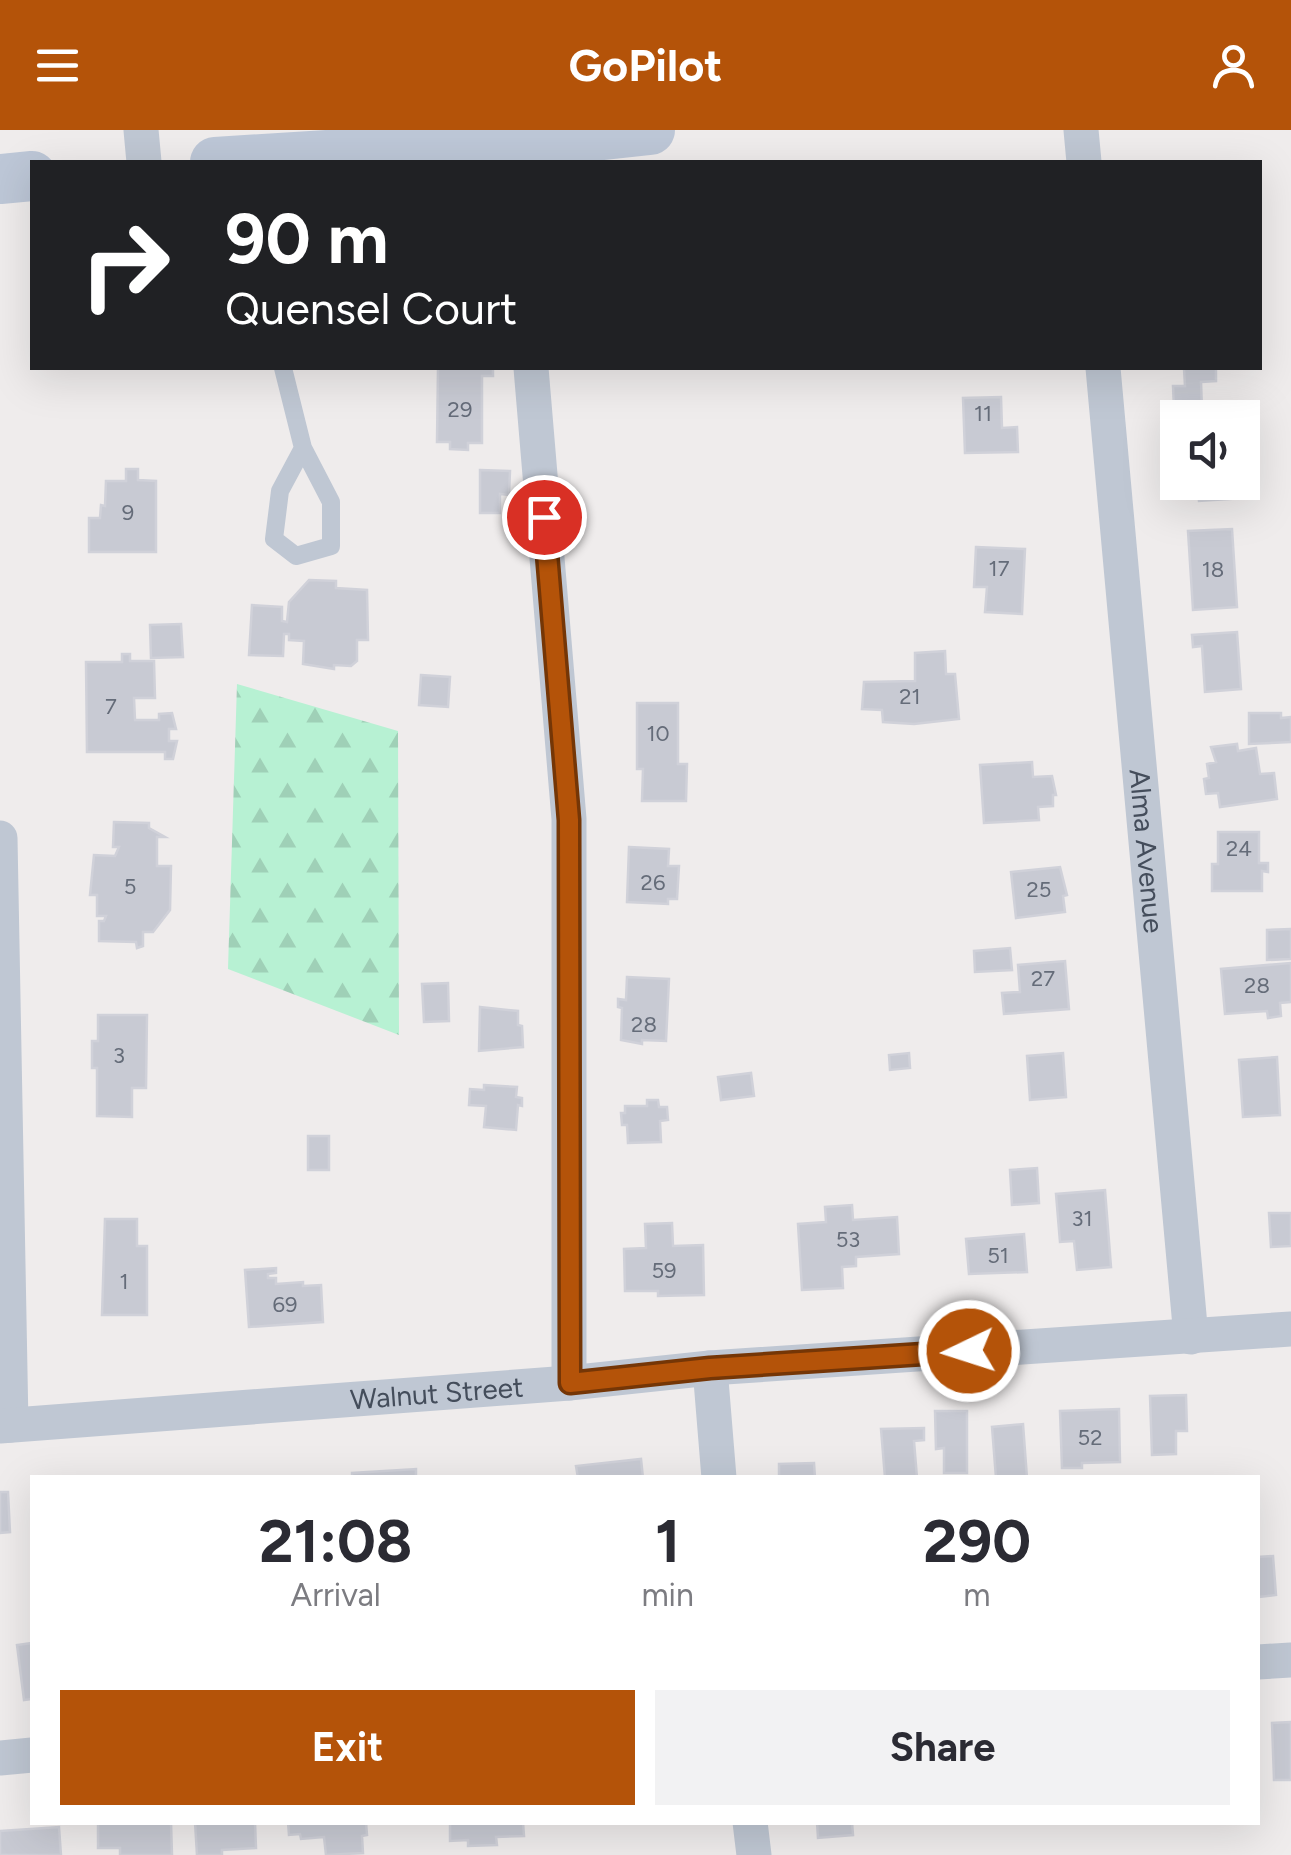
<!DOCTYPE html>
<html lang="en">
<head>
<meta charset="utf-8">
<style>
	body { margin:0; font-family:Figtree,sans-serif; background:#f2f2f3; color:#2b2b33; height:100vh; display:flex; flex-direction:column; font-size:38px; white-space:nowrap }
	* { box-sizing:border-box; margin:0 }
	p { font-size:32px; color:#7c7c81 }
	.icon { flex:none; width:55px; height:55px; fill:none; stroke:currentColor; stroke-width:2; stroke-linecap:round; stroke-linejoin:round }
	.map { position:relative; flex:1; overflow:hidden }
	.drawer { position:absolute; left:30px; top:1345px; width:1230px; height:350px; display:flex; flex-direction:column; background:#fff; border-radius:0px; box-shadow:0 10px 40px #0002 }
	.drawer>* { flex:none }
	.guide { position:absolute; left:30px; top:30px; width:1232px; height:210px; border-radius:0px; box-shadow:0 10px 40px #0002; background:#202124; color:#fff; overflow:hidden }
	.tools { position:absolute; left:1160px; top:270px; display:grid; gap:20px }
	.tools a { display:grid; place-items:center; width:100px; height:100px; border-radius:0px; background:#fff; box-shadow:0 10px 40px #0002; font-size:50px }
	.pin { position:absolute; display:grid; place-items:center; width:85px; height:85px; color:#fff; margin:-42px; border:5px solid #fff; border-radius:50%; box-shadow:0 2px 10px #0007 }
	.me { position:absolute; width:110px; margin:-55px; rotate:266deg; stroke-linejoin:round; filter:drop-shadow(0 0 8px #0008) }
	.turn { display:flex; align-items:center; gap:35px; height:210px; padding:0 30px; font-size:45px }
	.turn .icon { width:130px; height:130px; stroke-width:2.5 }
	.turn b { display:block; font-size:70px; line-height:85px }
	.eta { display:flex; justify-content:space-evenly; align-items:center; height:170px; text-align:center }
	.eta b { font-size:60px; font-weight:700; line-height:70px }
	.action { display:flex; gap:20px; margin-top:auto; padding:20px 30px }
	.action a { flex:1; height:115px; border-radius:0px; background:#b45309; color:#fff; font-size:40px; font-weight:700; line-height:115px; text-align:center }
	.action a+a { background:#f2f2f3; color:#2b2b33 }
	header { display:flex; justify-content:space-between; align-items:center; height:130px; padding:0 30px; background:#b45309; color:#fff; font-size:45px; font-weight:700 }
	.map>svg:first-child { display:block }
	.forest { fill:url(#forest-firs) }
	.building { fill:#c8cad3; stroke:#d0d1d9; stroke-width:2.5 }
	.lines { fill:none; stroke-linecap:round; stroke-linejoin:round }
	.lane { stroke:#bfc7d3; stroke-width:18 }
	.street { stroke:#bfc7d3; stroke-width:35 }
	.secondary { stroke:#bdc7d7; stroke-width:50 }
	.route-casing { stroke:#753606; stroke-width:25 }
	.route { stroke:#b45309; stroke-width:18 }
	.labels { text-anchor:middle; stroke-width:10; stroke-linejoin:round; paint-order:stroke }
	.number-label { font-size:22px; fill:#656c79 }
	.street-label { font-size:28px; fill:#444d5b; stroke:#fff }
</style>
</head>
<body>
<header><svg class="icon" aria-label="menu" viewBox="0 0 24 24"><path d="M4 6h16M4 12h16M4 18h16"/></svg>GoPilot<svg class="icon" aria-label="person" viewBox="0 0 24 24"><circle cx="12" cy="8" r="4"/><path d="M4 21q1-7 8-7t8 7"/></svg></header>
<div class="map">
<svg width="1291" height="1725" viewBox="0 0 1291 1725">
	<defs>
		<pattern id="forest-firs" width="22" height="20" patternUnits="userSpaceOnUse" patternTransform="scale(2.5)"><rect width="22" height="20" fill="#b7f1d3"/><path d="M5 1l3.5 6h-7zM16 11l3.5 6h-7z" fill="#9fd0b7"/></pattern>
	</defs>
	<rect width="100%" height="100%" fill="#efecec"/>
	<!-- forest -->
	<polygon class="forest" points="237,554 398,601 399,905 228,839"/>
	<!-- building -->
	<g class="building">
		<polygon points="438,238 493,238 493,246 482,246 482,313 468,313 468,320 450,319 450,312 437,312"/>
		<polygon points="1184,238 1216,238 1216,251 1201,252 1202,279 1174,279 1173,256 1185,256"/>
		<polygon points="1001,267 1002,298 1017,297 1018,322 965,323 963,268"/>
		<polygon points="126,339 138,339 138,350 156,351 156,422 89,422 89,388 100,388 101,375 105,376 106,351 126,351"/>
		<polygon points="480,340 510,341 509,365 500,364 500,383 480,383"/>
		<polygon points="1197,352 1241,352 1243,368 1199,371"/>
		<polygon points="1232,399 1237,477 1193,480 1188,401"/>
		<polygon points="976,417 1025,419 1022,484 985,482 987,457 974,457"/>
		<polygon points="309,450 336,451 336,458 367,460 368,510 357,510 357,531 351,536 334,535 334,539 303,534 304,511 289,510 289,504 284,504 283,526 249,525 252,475 282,477 282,491 287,492 289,472"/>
		<polygon points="181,494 183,527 151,528 150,495"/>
		<polygon points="1237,502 1241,559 1205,562 1202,516 1193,517 1192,505"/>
		<polygon points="945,521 946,544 955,544 959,589 914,594 883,592 882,580 862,579 864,552 915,551 915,523"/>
		<polygon points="122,524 130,524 130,531 154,531 155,568 134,568 135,590 159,590 159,584 172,583 176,599 169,599 169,611 177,611 173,629 165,629 165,622 87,622 86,532 122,532"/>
		<polygon points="421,545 450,547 448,577 419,575"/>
		<polygon points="637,573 678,573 678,634 687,634 686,671 642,671 643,639 637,639"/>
		<polygon points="1249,583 1281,583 1281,588 1291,587 1291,612 1249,614"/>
		<polygon points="1237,614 1238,621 1256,618 1260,644 1274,643 1277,669 1220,677 1218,663 1206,664 1204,649 1209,648 1207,634 1216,632 1211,617"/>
		<polygon points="1032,632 1033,647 1052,646 1056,665 1053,665 1053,676 1038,677 1039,690 984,693 980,635"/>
		<polygon points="114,692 149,693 149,698 165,707 157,707 157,736 171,736 170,780 153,802 143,802 143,816 137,818 136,812 99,811 99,791 104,791 106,786 97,786 97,765 90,765 94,725 115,726 119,717 113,717"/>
		<polygon points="1218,702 1259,702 1259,733 1268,733 1268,742 1262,741 1262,761 1212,761 1212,734 1218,734"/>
		<polygon points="629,717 669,719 668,736 679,736 677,769 668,769 668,774 627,772"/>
		<polygon points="1060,737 1067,765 1063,766 1065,782 1016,788 1011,742"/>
		<polygon points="1291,799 1291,829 1267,830 1267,800"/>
		<polygon points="1010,818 1012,840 975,842 974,821"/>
		<polygon points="1065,831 1069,879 1004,884 1002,863 1020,862 1018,835"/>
		<polygon points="1291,833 1291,872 1280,873 1281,886 1268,888 1267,881 1225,884 1221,839"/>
		<polygon points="627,847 669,849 666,911 642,910 642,914 621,910 622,878 618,877 618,869 626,870"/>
		<polygon points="448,853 449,891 424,892 422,854"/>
		<polygon points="480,877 518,881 518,895 522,896 523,917 479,921"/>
		<polygon points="98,885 147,885 146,958 132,958 132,987 97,986 97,938 92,938 92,911 98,911"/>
		<polygon points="909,923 910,938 890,940 889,925"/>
		<polygon points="1063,923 1066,967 1030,970 1027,926"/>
		<polygon points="1277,927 1280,985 1243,987 1239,930"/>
		<polygon points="751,943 754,966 721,970 718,947"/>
		<polygon points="484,955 517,957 516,967 522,968 522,976 518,975 516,1000 484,997 486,976 469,975 470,959 484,960"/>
		<polygon points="647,970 658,970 659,977 667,977 668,990 660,991 661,1012 628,1013 627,995 622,995 621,983 625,983 625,976 647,976"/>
		<rect x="308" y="1006" width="21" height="34"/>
		<polygon points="1037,1038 1039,1073 1012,1075 1010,1040"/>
		<polygon points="1105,1060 1111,1137 1077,1140 1074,1111 1060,1112 1056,1064"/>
		<polygon points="852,1075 853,1090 897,1087 899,1124 856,1127 856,1136 842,1137 843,1158 802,1160 798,1094 826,1092 825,1077"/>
		<polygon points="1269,1083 1291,1083 1291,1116 1271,1117"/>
		<polygon points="105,1089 137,1089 137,1116 147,1116 147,1185 102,1185"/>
		<polygon points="672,1093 673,1116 703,1115 704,1165 658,1166 658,1161 625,1161 624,1119 646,1118 645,1094"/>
		<polygon points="1024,1104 1027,1142 969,1144 966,1109"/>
		<polygon points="276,1138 276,1143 268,1144 268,1148 276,1148 276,1154 303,1152 303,1156 321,1155 323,1192 249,1197 245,1140"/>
		<polygon points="1186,1265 1187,1301 1176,1301 1176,1324 1152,1325 1150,1266"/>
		<polygon points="1119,1279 1120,1332 1082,1333 1082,1338 1062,1338 1060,1281"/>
		<polygon points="935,1281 967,1281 967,1343 944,1343 944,1318 936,1319"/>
		<polygon points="1023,1294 1027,1348 996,1348 992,1297"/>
		<polygon points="924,1298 924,1310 914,1311 917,1348 885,1348 881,1299"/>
		<polygon points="641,1329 643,1348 578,1348 576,1336"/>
		<polygon points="814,1333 815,1348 779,1348 779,1334"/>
		<polygon points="416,1339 416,1348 352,1348 352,1343"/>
		<polygon points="0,1362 8,1362 10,1402 0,1403"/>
		<polygon points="1273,1426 1276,1465 1258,1467 1258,1427"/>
		<polygon points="32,1513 32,1569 24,1570 17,1515"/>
		<polygon points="1291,1592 1291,1650 1274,1650 1272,1593"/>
		<polygon points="98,1692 171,1692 172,1725 120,1725 120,1718 98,1718"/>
		<polygon points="195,1692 255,1692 256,1718 222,1720 222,1725 197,1725"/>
		<polygon points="288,1692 366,1692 367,1705 362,1706 363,1723 326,1725 324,1707 301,1709 300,1704 289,1705"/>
		<polygon points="450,1692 523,1692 524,1706 496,1707 497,1715 468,1716 468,1710 450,1711"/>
		<polygon points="817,1692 852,1692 853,1705 818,1708"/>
		<polygon points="59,1697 61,1725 0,1725 0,1701"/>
	</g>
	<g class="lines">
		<!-- lane -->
		<polyline class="lane" points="283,238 303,318 331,372 331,416 296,426 274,409 280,361 303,318"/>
		<!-- street -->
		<g class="street">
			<polyline points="141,0 144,32"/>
			<polyline points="1081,0 1084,32"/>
			<polyline points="531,238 569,689 569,1253"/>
			<path id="s1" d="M1103 238 1191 1207"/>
			<polyline points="0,708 11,1295"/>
			<polyline points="710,1238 719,1348"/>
			<path id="s2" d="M0 1296 569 1253 710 1238 1291 1199"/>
			<polyline points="1258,1532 1291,1530"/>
			<polyline points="0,1628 32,1625"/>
			<polyline points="750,1692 754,1725"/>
		</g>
		<!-- secondary -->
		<g class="secondary">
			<polyline points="215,32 549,11 650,0"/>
			<polyline points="0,49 32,46"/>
		</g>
	</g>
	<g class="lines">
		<defs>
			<polyline id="route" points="544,387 569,690 570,1253 710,1238 969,1221"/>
		</defs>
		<!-- route casing -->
		<use href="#route" class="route-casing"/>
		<!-- route -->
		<use href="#route" class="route"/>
	</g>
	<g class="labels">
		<!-- number labels -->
		<g class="number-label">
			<text x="460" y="287">29</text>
			<text x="983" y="291">11</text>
			<text x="128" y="390">9</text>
			<text x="999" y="446">17</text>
			<text x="1213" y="447">18</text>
			<text x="910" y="574">21</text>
			<text x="111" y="584">7</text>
			<text x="658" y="611">10</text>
			<text x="1239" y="726">24</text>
			<text x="653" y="760">26</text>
			<text x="130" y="764">5</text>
			<text x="1039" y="767">25</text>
			<text x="1043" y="856">27</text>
			<text x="1257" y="863">28</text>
			<text x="644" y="902">28</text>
			<text x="119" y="933">3</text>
			<text x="1082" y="1096">31</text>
			<text x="848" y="1117">53</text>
			<text x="998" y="1133">51</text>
			<text x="664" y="1148">59</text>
			<text x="124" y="1159">1</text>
			<text x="285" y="1182">69</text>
			<text x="1090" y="1315">52</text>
		</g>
		<!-- street labels -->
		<g class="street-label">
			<text dy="10" stroke="none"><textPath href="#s1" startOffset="485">Alma Avenue</textPath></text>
			<text dy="10" stroke="none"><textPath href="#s2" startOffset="438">Walnut Street</textPath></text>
		</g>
	</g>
</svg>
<div class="tools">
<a><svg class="icon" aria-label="sound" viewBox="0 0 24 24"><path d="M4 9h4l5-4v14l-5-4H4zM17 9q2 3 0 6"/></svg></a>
</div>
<div class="pin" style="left:544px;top:387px;background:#d93025"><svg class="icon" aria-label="arrive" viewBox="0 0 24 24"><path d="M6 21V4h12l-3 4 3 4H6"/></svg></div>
<svg class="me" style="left:969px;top:1221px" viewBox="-20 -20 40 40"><circle r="17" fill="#b45309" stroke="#fff" stroke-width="3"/><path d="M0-11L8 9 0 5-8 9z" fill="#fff"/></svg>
<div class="guide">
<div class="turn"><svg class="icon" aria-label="right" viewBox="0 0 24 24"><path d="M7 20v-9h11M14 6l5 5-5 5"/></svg><div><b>90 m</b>Quensel Court</div></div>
</div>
<section class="drawer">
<div class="eta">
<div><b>21:08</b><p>Arrival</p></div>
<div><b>1</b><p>min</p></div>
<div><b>290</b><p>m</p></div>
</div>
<div class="action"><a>Exit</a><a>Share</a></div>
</section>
</div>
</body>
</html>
